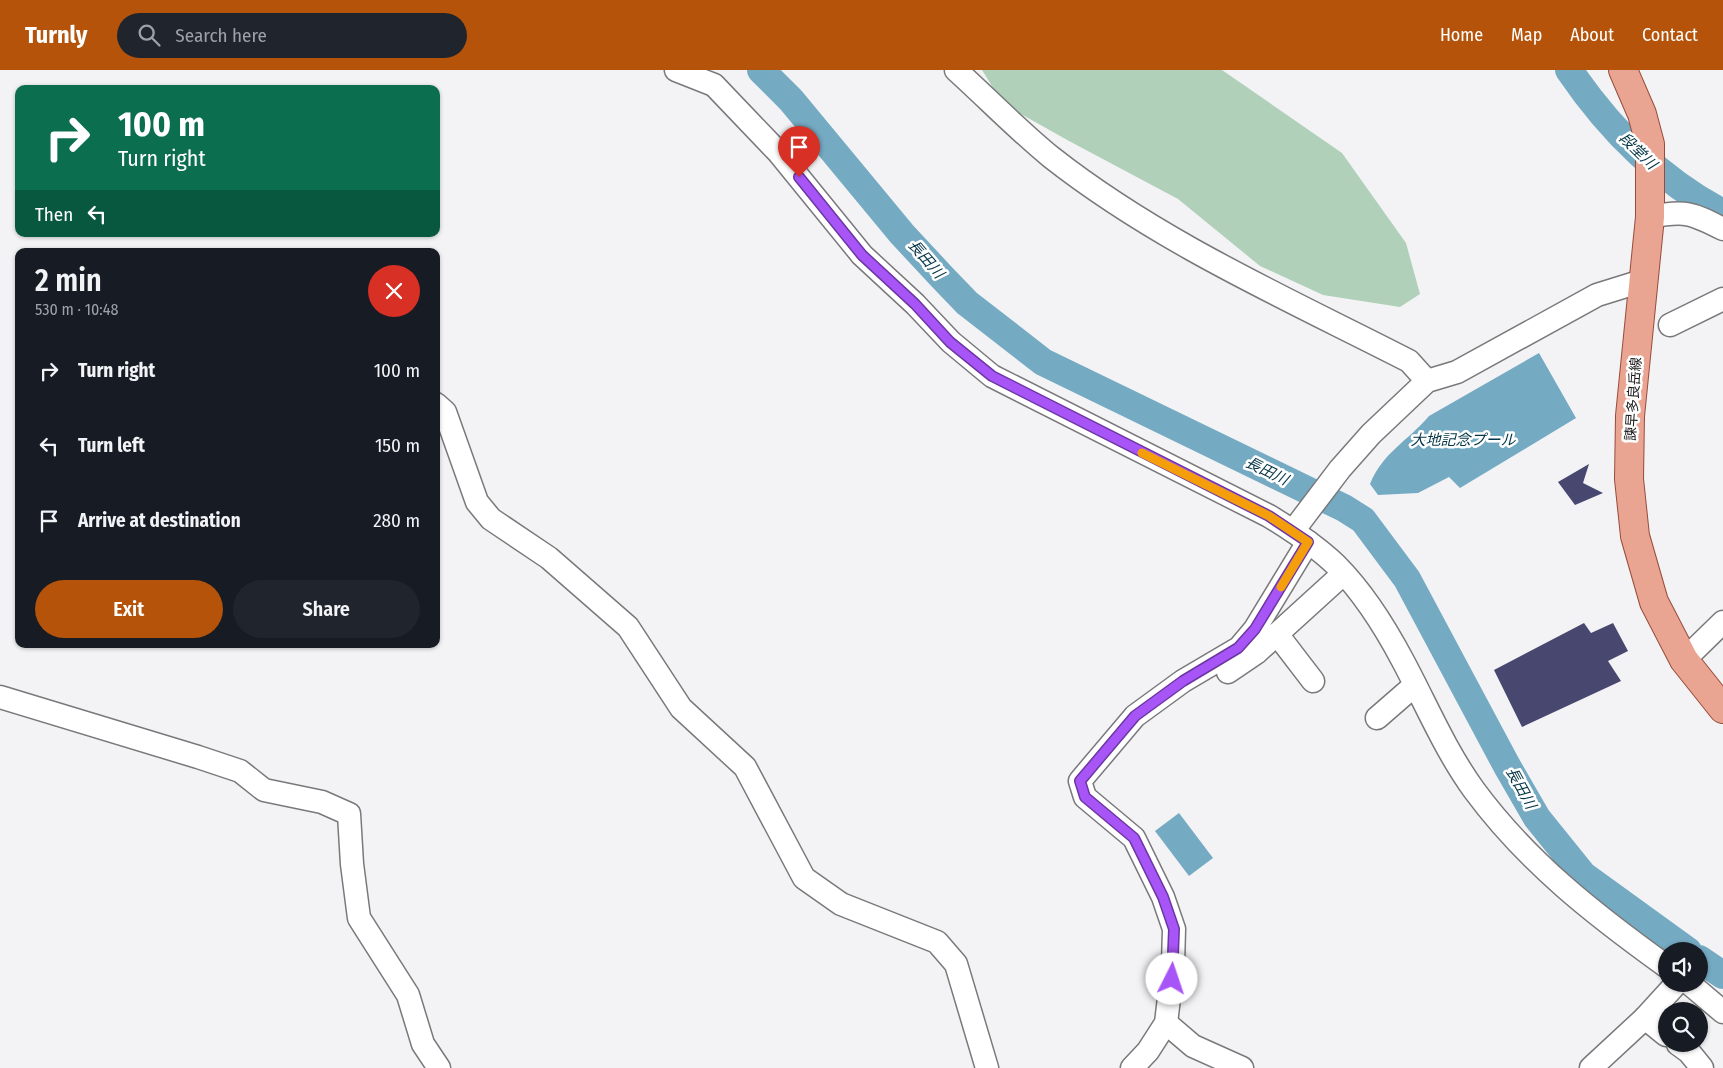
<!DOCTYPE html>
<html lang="en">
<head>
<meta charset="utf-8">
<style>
	body { margin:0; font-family:"Fira Sans Condensed","Noto Sans JP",sans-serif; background:#20242c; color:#f1f3f6; height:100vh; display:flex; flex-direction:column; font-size:19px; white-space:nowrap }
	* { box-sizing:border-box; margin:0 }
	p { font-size:16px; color:#9ea1a6 }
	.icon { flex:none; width:28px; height:28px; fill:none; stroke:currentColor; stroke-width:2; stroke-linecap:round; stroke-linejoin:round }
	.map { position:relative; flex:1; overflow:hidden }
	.drawer { position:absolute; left:15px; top:178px; width:425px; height:400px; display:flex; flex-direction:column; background:#171b24; border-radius:10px; box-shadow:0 1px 4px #0004 }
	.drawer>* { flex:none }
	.guide { position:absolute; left:15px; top:15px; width:425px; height:152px; border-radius:10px; box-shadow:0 1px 4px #0004; background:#0b6e4f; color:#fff; overflow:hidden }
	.tools { position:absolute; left:1658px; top:872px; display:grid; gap:10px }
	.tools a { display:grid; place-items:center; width:50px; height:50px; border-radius:50%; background:#171b24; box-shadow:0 1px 4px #0004; font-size:25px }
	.pin { position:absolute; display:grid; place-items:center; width:42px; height:42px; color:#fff; margin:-51px -21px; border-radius:50% 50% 50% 0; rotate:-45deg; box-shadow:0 0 5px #0007 }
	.pin .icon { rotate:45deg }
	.me { position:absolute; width:55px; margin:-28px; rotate:4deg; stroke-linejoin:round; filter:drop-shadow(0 0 4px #0008) }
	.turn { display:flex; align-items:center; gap:18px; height:105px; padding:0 20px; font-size:22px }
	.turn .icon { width:65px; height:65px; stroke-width:2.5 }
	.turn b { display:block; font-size:35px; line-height:42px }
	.then { display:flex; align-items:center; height:48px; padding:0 20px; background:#0003; gap:10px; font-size:19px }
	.round { display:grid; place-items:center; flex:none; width:52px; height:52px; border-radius:26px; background:#20242c }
	.headline { display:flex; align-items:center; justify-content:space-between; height:85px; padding:0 20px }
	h1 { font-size:30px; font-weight:600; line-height:38px }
	.button { display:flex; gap:10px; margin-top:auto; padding:10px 20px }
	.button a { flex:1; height:58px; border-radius:30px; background:#b45309; color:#fff; font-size:20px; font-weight:600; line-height:58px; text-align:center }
	.button a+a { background:#20242c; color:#f1f3f6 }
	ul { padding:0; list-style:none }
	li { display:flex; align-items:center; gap:15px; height:75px; padding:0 20px }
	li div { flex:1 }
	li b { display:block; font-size:19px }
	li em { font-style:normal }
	header { display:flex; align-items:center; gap:30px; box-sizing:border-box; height:70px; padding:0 25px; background:#b45309; color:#fff }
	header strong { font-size:24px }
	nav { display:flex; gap:28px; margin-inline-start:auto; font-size:18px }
	.search { width:350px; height:45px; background:#20242c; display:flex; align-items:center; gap:12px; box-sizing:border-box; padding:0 18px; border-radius:28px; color:#9ea1a6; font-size:19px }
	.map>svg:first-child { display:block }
	.green { fill:#b0d0ba }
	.water { fill:#75aac3 }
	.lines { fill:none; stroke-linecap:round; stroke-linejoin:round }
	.river { stroke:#75aac3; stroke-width:28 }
	.building { fill:#47476f }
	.minor-casing { stroke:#79797b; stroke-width:25 }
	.major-casing { stroke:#974c39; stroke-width:30 }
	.minor { stroke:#fff; stroke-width:22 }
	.major { stroke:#eaa492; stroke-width:28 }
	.route-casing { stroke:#6d37a1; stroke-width:12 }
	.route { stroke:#a855f7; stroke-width:9 }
	.slow { stroke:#f59e0b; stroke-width:9 }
	.labels { text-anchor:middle; stroke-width:5; stroke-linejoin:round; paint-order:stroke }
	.street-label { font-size:14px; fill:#181819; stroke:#fff }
	.water-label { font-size:15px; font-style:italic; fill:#033446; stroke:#fff }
</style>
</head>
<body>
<header>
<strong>Turnly</strong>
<div class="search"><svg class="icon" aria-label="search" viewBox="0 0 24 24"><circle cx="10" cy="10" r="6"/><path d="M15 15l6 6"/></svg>Search here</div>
<nav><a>Home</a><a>Map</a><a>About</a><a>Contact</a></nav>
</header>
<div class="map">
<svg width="1723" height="998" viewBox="0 0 1723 998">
	<rect width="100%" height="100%" fill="#f3f3f6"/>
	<!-- green -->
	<polygon class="green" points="982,0 1222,0 1342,83 1406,173 1420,224 1400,237 1323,225 1260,196 1178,129 1069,71 1003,34"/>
	<!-- water -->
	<g class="water">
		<path d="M1539 283 1576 348 1460 418 1449 407 1418 423 1378 425 1370 414C1383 382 1408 371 1429 346Z"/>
		<polygon points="1179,743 1213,788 1189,806 1155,761"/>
	</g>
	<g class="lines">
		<!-- river -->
		<g class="river">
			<polyline points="761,0 791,30 902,164 942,207 967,233 1043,292 1344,438 1363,450 1407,509 1507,696 1537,748 1583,805 1688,881"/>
			<path d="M1569 0C1609 59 1660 110 1723 143"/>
			<polyline points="1699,889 1723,905"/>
		</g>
	</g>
	<!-- building -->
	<g class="building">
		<polygon points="1589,394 1583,413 1603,423 1575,435 1558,412"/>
		<polygon points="1584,553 1591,563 1613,553 1628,581 1608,591 1621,611 1522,657 1494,600"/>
	</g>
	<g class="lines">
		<defs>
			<g id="minor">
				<path d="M676 0 714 15 779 83 862 185 915 234 951 272 992 306 1269 446C1292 460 1316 476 1336 495 1363 522 1385 557 1403 591 1426 634 1445 680 1474 720 1527 792 1595 845 1666 896"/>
				<path d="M956 0C988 29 1018 60 1051 87 1159 172 1288 229 1409 291L1427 311"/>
				<path d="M1650 147C1685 140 1692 143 1723 159"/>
				<polyline points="1670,255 1723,229"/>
				<polyline points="436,334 445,342 477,432 491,449 549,488 628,557 681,638 745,697 804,808 841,834 937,872 956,894 987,998"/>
				<polyline points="1293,461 1340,399 1371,364 1427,311 1457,302 1597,225 1642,211"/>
				<polyline points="1277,564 1313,611"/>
				<polyline points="1684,590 1723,552"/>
				<polyline points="1228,602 1256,583 1343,504"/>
				<polyline points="0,627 198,687 240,701 264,720 322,732 349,744 352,794 359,848 408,925 423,974 439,998"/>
				<polyline points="1377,648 1415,615"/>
				<polyline points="1690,914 1723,942"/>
				<polyline points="1645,948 1666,965"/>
				<polyline points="1166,953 1193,976 1242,998"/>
				<polyline points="1678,974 1689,982 1702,998"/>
				<polyline points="1132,998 1148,981 1166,953 1173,895 1174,859 1163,827 1134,768 1085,727 1080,711 1135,646 1183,611 1239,578 1255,559 1308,472"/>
				<polyline points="1591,998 1645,948 1676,914"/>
			</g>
			<polyline id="major" points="1623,0 1642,44 1650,74 1650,147 1630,346 1629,409 1635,466 1654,532 1684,590 1723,639"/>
		</defs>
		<!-- minor casing -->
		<use href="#minor" class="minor-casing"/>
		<!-- major casing -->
		<use href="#major" class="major-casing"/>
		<!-- minor -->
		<use href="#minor" class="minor"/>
		<!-- major -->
		<use href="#major" class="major"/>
	</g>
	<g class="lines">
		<defs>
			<polyline id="route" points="799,107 862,185 915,234 950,272 992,306 1269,446 1308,472 1255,559 1238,578 1183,611 1135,646 1080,711 1085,727 1134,768 1163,827 1174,859 1172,909"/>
		</defs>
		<!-- route casing -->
		<use href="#route" class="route-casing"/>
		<!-- route -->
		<use href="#route" class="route"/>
		<!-- slow -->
		<polyline class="slow" points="1142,383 1269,446 1308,472 1281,517"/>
	</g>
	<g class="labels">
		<!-- street labels -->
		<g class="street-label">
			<text transform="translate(1633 329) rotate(-86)" y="5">諫早多良岳線</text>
		</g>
		<!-- water labels -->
		<g class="water-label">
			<text transform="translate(1638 81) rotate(44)" y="5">段堂川</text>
			<text transform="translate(926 189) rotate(49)" y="5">長田川</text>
			<text x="1463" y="375">大地記念プール</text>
			<text transform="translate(1267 401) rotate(26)" y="5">長田川</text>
			<text transform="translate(1521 718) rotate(61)" y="5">長田川</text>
		</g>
	</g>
</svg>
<div class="tools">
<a><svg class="icon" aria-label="sound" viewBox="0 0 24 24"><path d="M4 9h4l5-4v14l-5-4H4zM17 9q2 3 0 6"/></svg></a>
<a><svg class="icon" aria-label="search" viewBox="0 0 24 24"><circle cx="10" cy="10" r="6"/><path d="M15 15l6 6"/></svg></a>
</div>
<div class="pin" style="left:799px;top:107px;background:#d93025"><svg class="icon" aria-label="arrive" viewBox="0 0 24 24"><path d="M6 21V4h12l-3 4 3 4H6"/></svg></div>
<svg class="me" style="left:1172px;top:909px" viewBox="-20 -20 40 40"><circle r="19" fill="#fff"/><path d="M0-13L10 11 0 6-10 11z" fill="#a855f7"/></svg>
<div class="guide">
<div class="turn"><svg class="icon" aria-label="right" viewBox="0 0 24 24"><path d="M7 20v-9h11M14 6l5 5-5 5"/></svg><div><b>100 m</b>Turn right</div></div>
<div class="then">Then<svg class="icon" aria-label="left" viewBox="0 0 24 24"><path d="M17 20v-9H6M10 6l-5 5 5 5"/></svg></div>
</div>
<section class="drawer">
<div class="headline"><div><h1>2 min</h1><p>530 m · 10:48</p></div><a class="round" style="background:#d93025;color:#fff"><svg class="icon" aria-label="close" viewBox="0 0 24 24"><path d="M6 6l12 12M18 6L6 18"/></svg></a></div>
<ul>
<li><svg class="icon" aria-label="right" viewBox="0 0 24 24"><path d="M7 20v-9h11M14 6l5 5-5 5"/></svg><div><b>Turn right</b></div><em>100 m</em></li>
<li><svg class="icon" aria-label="left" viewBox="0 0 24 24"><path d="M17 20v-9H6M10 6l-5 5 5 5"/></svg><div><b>Turn left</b></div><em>150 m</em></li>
<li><svg class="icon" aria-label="arrive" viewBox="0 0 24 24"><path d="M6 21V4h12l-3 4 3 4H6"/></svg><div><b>Arrive at destination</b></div><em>280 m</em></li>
</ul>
<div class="button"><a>Exit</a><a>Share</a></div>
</section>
</div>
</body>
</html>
